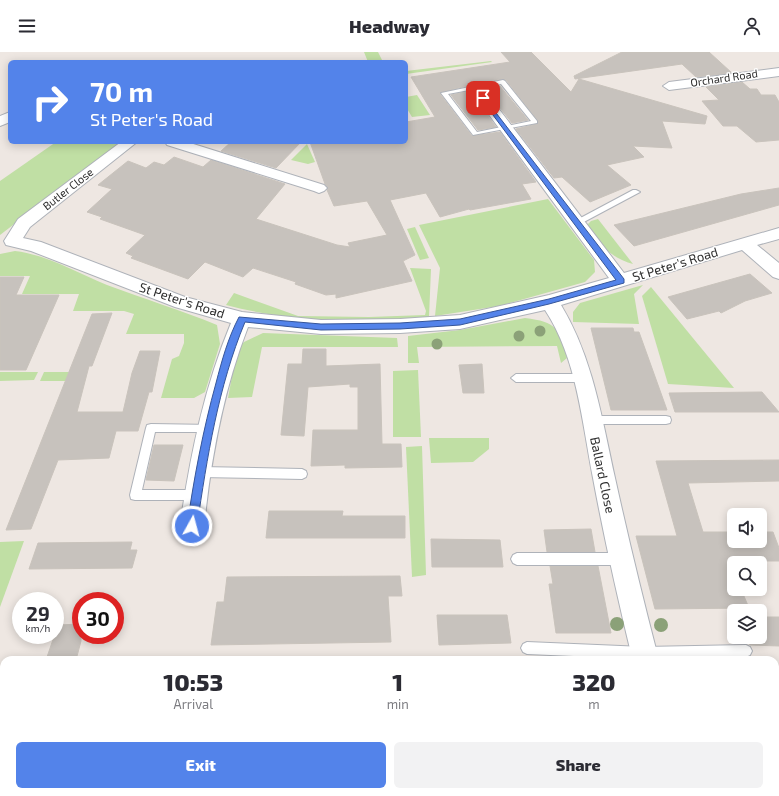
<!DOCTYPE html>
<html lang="en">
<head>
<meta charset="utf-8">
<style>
	body { margin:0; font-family:"Exo 2",sans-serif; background:#f2f2f3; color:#2b2b33; height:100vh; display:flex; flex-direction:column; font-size:15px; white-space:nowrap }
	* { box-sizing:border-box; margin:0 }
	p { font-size:13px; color:#7c7c81 }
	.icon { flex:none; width:22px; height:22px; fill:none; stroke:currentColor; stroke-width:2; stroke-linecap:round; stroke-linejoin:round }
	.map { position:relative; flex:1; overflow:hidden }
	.sheet { position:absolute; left:0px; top:604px; width:779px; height:140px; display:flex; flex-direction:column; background:#fff; border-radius:12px 12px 0 0; box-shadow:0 2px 10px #0003 }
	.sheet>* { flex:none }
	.banner { position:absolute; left:8px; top:8px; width:400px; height:84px; border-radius:6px; box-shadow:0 2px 10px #0003; background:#5383ea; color:#fff; overflow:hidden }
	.fabs { position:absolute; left:727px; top:456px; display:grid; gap:8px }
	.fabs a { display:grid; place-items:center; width:40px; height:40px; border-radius:6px; background:#fff; box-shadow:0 2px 10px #0003; font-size:20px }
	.speed { position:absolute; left:12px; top:540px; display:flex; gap:8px; font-size:20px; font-weight:700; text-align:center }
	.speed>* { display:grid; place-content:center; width:52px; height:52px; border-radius:50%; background:#fff; box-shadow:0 2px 10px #0003; line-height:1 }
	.speed small { font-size:10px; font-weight:400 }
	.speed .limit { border:6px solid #d22; background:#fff; color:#111 }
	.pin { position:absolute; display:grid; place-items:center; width:34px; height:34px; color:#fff; margin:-17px; border-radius:8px; box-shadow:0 2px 6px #0006 }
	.me { position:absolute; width:44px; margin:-22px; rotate:7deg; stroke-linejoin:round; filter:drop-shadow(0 0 3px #0008) }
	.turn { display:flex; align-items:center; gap:14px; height:84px; padding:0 16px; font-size:18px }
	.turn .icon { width:52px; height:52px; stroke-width:2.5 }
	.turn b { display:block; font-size:28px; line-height:34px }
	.eta { display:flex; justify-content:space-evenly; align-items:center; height:68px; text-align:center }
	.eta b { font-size:24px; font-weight:800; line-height:28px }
	.action { display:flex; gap:8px; margin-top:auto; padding:8px 16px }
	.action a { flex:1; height:46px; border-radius:6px; background:#5383ea; color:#fff; font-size:16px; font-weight:800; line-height:46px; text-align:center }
	.action a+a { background:#f2f2f3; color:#2b2b33 }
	header { display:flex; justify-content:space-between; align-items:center; height:52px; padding:0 16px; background:#fff; font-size:18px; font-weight:800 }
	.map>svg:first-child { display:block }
	.green { fill:#c0dfa4 }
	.building { fill:#c7c2bd; stroke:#c9c3bc }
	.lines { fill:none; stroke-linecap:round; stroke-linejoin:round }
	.service-casing { stroke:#aeb2b9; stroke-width:2 }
	.minor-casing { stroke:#aeb2b9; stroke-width:2 }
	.service { fill:#fff; fill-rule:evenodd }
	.minor { fill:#fff; fill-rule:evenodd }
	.tree { fill:#8ba178 }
	.route { fill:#5383ea; stroke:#365598 }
	.labels { text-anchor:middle; stroke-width:3; stroke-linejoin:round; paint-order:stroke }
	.far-street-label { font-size:11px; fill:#2e2e2e; stroke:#fff }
	.street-label { font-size:13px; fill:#2e2e2e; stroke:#fff }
</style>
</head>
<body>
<header><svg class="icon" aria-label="menu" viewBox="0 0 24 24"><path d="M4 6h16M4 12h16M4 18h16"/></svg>Headway<svg class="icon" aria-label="person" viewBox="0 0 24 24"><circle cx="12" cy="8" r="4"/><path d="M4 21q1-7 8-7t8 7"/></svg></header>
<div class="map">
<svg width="779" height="744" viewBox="0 0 779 744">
	<rect width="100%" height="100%" fill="#eee7e2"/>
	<!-- green -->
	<g class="green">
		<polygon points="364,0 378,0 383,10 368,10"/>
		<polygon points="491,9 492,10 406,22 406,19"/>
		<polygon points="417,43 430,63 412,65 406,55 406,45"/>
		<polygon points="56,90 121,90 0,183 0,129"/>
		<polygon points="307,92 315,110 308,112 291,108"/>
		<polygon points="548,147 594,208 595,220 585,230 499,254 435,264 440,216 419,173"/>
		<path d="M598 167 633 212C616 208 591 190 588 172L591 169Z"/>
		<polygon points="415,175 429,206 420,208 407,177"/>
		<path d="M15 199C48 203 77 221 107 233 144 247 181 258 217 273L220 292 205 340 194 346H161L172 307 179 304 184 291V282H126L134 262 124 259H73L79 242H22L30 224H0V202Z"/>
		<path d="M410 216 431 217 429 265C362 273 291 270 226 253L234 241 298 264 369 265 425 263 426 259Z"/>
		<polygon points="643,233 634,242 639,272 573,270 573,260 580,251"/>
		<polygon points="651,235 734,336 668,332 642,244"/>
		<path d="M525 266C557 270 559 276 567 306L561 311 557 294 417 295 419 311H408V284L460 278Z"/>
		<polygon points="263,281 397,286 398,295 262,295 252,345 228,346 237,297 244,290"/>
		<polygon points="418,318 421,385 393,385 393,319"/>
		<polygon points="0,320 38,320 34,328 0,329"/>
		<polygon points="44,320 85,320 82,329 40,329"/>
		<polygon points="429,386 489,386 489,397 473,410 431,411"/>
		<polygon points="422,394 426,523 412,525 406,395"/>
		<polygon points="24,489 0,555 0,490"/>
	</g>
	<!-- building -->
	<g class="building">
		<polygon points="501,0 531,0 571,40 579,27 707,64 705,72 662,69 672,96 633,94 644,105 607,113 631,133 590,150 562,125 554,126 516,77 537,72 538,69 506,28 503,27 481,31 474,29 467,34 441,40 440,42 472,84 500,80 536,130 522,132 531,147 470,158 469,157 440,165 426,141 390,148 415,203 403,209 412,229 336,246 336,242 326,243 295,232 296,230 253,216 243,225 205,210 188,227 131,206 133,204 126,201 145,183 100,167 102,165 87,160 112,137 98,133 128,109 146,116 154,110 164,113 174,105 203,115 211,108 285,132 256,167 337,193 350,195 348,191 387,183 367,149 334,154 327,138 328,136 325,132 310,90 406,90 406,70 435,65 411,25 510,10"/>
		<polygon points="622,0 709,0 732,21 696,25 682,12 575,27 574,24"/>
		<polygon points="742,30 750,37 757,37 761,43 775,43 779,50 779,88 756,90 737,74 723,74 702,49 719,48 706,35"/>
		<polygon points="500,34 528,68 512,71 485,37"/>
		<polygon points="470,39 496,75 478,78 451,43"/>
		<polygon points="231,90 301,90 276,116 221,99"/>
		<polygon points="779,136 779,153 634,194 614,173 741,142"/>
		<polygon points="750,222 772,241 745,249 721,261 719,259 687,267 668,245"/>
		<polygon points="0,225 24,225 16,243 59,243 26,318 0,318"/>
		<polygon points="112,261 92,314 89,314 77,360 123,360 132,321 140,299 160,299 152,340 149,340 138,379 116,379 109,406 58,408 31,477 6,478 92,262"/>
		<polygon points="591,276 633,276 634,280 639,280 667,358 611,358"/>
		<polygon points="303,297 326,297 326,314 380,312 382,392 401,392 402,415 345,416 345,413 311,414 313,378 358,378 358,335 350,335 350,332 308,335 304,384 281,383 288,312 302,312"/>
		<polygon points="482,312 484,341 463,341 459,313"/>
		<polygon points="762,340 779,360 675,360 669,341"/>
		<polygon points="154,393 183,393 174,429 146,428"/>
		<polygon points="779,408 779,429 688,431 703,480 734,480 734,489 760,489 760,480 773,480 779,496 779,509 730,509 734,518 734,537 741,537 749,556 655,557 636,484 677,484 656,409"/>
		<polygon points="269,459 343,459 342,464 405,464 405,486 266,486"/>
		<polygon points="591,477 595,500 547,500 544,478"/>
		<polygon points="431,487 500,488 503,515 432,515"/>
		<polygon points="132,490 130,498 137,498 132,516 29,517 38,491"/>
		<polygon points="550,514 598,514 611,581 556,581 549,532 553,532"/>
		<polygon points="400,524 402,544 388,544 391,590 211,593 217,550 224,550 227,525"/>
		<polygon points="437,563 507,563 511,591 439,593"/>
		<polygon points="760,565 779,565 779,594 750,593 747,585 760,585"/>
		<polygon points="81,572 81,589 76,608 46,608 58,573"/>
	</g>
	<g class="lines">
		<defs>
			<g id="service">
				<path d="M503 28 505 29 537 69V71L473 83 441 41ZM501 32 531 69 477 80 448 42Z"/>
				<polygon points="633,138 636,138 640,140 580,172 574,172 573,170"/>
				<polygon points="516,322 583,322 588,326 583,330 516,330 511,326"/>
				<polygon points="592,364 666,364 670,365 671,368 670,371 666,372 592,372 588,371 587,368 588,365"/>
				<polygon points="151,372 213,373 214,376 213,379 209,380 155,380 142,438 196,438 200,439 201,443 200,447 196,448 135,448 131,447 130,443 146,376 147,373"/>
				<polygon points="200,415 302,417 306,419 307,422 306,425 302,427 200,425 196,423 195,420 196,417"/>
				<polygon points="517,501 621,501 625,503 627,507 625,511 621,513 517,513 513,511 511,507 513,503"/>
				<polygon points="527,590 644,595 746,593 750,595 752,599 750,603 746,605 644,607 527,602 523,600 521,596 523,592"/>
			</g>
			<g id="minor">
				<polygon points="779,16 779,24 669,38 663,34 669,30"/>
				<path d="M474 30 479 31 624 221 779 176V187L757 193 779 211V227L773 225 742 198 561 253C593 306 602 367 615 426 628 485 642 543 657 601L654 608H634L631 601C617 543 604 485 593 426 582 370 577 306 545 258L460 277 400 281 321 282 248 275C223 339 211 406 204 474L200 482 192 485 184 482 180 474C190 404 204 336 231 271L175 255 31 199 6 193 4 189 18 167 121 90H137L30 175 23 186 41 190 185 245 242 260 321 268 400 267 460 263 549 243 609 226 468 34Z"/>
				<polygon points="10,60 10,70 0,74 0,64"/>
				<polygon points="165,90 187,90 324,133 327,136 324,139 319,141 314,139 167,93"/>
			</g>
		</defs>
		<!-- service casing -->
		<use href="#service" class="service-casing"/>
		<!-- minor casing -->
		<use href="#minor" class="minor-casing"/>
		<!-- service -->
		<use href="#service" class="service"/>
		<!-- minor -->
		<use href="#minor" class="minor"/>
	</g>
	<!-- trees -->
	<g class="tree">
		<circle cx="540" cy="279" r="5.5"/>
		<circle cx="519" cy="284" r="5.5"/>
		<circle cx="437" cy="292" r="5.5"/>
		<circle cx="617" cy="572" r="7"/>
		<circle cx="661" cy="573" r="7"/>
	</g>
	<!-- route -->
	<path class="route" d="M483 44 624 227V231L549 252 460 273 400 277 321 278 245 270C218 335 207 406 197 474L196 478 192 479 189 478 187 474C194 426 203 378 216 331 222 308 228 286 239 265L321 272 400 271 460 267 549 247 616 228 481 47Z"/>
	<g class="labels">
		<!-- far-street labels -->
		<g class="far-street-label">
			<text transform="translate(724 26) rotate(-8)" y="4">Orchard Road</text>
			<text transform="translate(68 137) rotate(-38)" y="4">Butler Close</text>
		</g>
		<!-- street labels -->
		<g class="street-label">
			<text transform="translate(675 212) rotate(-17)" y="5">St Peter's Road</text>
			<text transform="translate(182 248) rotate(18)" y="5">St Peter's Road</text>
			<text transform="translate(603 423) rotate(78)" y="5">Ballard Close</text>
		</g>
	</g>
</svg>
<div class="fabs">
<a><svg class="icon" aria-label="sound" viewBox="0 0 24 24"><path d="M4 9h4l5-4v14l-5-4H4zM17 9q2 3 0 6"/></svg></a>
<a><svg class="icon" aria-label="search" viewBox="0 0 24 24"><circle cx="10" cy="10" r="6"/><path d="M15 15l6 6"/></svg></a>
<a><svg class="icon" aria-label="layers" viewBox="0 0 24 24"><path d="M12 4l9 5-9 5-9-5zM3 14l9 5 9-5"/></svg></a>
</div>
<div class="speed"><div>29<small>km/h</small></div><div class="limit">30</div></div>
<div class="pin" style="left:483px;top:46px;background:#d93025"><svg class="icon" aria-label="arrive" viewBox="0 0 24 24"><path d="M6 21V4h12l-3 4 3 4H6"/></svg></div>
<svg class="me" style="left:192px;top:474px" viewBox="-20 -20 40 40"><circle r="17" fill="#5383ea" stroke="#fff" stroke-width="3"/><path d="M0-11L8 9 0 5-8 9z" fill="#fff"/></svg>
<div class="banner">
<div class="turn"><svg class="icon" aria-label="right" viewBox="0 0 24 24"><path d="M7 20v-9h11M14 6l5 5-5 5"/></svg><div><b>70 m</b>St Peter's Road</div></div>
</div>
<section class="sheet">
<div class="eta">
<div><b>10:53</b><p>Arrival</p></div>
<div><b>1</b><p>min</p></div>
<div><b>320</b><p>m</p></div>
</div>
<div class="action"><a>Exit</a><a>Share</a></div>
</section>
</div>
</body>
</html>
